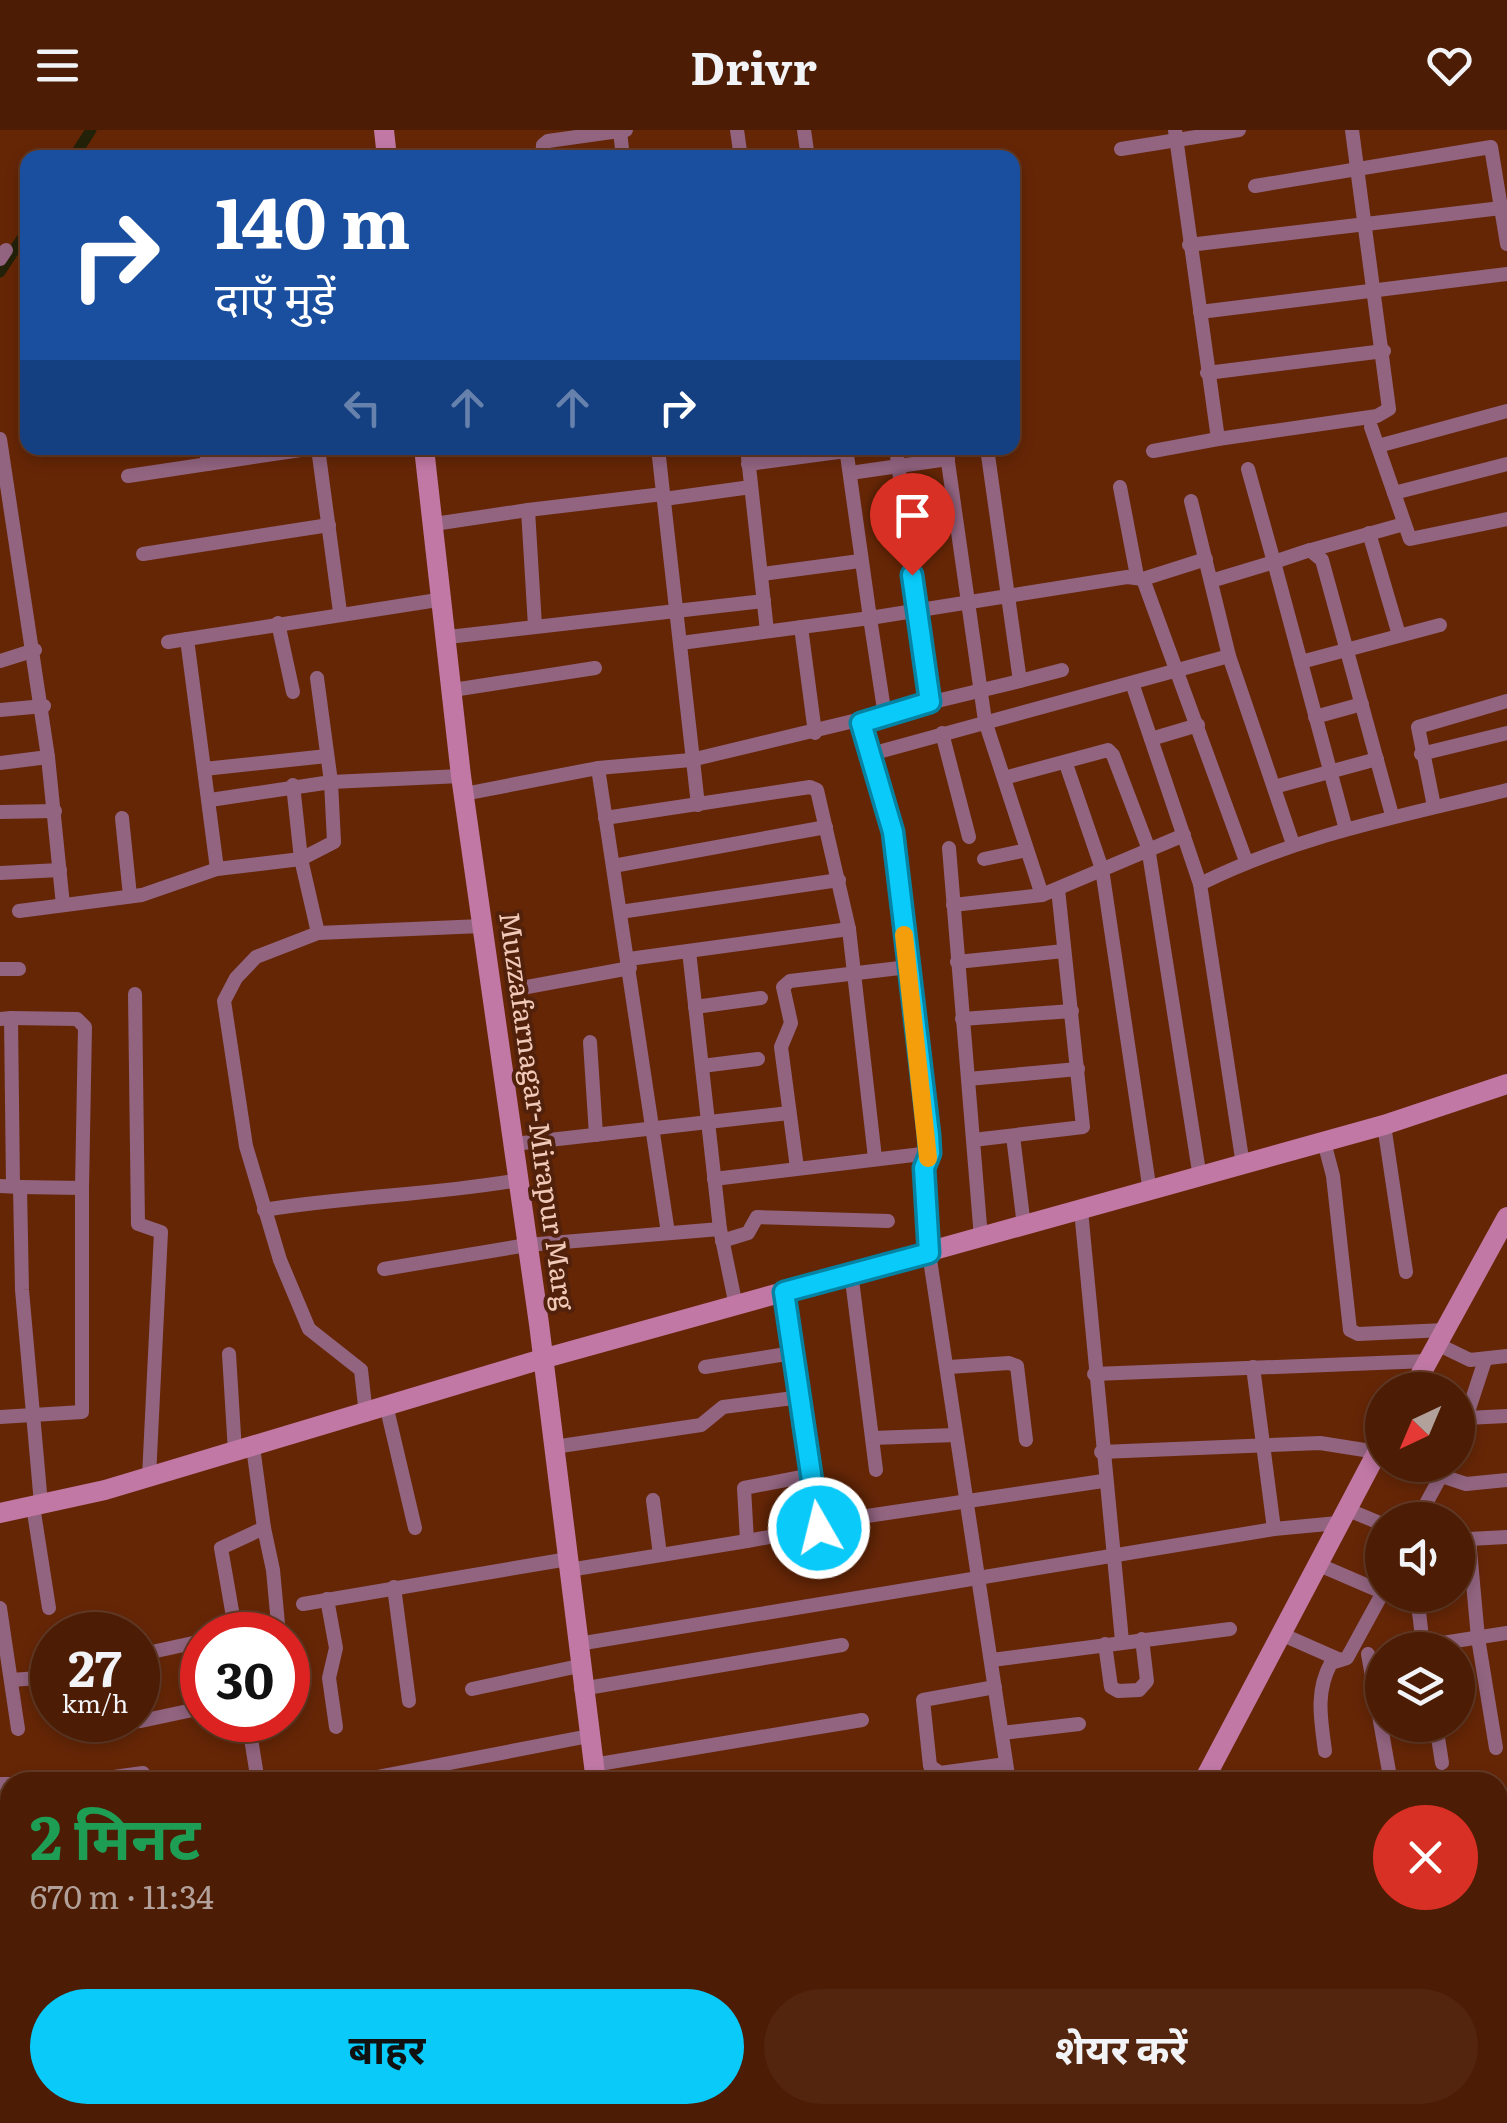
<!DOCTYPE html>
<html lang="hi">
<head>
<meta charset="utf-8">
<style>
	body { margin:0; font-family:Literata,"Noto Sans Devanagari",serif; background:#53250e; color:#f1f3f6; height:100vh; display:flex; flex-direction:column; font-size:38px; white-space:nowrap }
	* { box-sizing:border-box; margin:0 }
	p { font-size:32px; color:#b2a19a }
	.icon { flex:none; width:55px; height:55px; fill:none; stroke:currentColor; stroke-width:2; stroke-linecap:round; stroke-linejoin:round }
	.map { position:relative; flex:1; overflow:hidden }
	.details { position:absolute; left:0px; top:1642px; width:1508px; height:352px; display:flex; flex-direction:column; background:#4c1c04; border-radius:30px 30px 0 0; box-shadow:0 5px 15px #0003,0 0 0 2px #633a26 }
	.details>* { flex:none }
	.guide { position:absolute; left:20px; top:20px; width:1000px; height:305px; border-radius:20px; box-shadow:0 5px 15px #0003,0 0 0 2px #633a26; background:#1a4fa0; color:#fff; overflow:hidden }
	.needle { width:65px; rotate:224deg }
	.buttons { position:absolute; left:1365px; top:1242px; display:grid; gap:20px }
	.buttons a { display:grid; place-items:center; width:110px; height:110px; border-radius:50%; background:#4c1c04; box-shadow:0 5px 15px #0003,0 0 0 2px #633a26; font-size:50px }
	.speed { position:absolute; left:30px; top:1482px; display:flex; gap:20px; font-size:50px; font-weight:700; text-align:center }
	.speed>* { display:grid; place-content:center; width:130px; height:130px; border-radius:50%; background:#4c1c04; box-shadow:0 5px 15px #0003,0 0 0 2px #633a26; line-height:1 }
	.speed small { font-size:25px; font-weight:400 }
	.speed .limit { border:15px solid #d22; background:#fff; color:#111 }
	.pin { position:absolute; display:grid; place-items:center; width:85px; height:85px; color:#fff; margin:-102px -42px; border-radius:50% 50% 50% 0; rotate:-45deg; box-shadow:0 0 10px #0007 }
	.pin .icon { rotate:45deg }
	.me { position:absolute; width:110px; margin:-55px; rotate:352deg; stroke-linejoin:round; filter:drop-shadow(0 0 8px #0008) }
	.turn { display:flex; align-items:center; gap:35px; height:210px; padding:0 30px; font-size:45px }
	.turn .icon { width:130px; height:130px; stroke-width:2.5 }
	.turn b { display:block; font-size:70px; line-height:85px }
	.lanes { display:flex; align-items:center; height:95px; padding:0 30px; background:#0003; justify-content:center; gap:50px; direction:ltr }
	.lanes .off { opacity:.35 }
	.round { display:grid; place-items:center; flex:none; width:105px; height:105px; border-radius:52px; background:#53250e }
	.overview { display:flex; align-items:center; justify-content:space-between; height:170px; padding:0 30px }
	h1 { font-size:60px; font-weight:700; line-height:75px; color:#1e9e55 }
	.action { display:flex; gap:20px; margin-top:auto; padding:20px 30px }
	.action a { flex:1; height:115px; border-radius:60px; background:#0acafa; color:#111; font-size:40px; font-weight:700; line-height:115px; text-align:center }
	.action a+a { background:#53250e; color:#f1f3f6 }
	header { display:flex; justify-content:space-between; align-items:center; height:130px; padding:0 30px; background:#4c1c04; font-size:45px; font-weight:700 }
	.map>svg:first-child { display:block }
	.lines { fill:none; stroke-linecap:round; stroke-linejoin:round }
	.canal { stroke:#242109; stroke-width:11 }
	.minor { stroke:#926480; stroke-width:14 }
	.secondary { stroke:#c178a5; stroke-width:20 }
	.route-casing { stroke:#0683a2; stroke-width:25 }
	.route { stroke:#0acafa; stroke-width:18 }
	.slow { stroke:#f59e0b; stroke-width:18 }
	.labels { text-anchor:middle; stroke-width:8; stroke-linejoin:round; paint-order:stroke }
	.street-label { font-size:28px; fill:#f0c9b9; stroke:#52210b }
</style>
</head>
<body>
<header><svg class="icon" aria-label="menu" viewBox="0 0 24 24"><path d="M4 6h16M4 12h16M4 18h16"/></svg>Drivr<svg class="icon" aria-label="heart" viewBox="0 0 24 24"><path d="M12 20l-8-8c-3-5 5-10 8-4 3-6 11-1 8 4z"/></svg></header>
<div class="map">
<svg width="1507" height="1993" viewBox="0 0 1507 1993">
	<rect width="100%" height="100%" fill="#652606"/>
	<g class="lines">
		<!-- canal -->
		<g class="canal">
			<polyline points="73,28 91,0"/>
			<polyline points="0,142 28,99"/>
		</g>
		<!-- minor -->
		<g class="minor">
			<polyline points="737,0 741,28"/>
			<polyline points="804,0 808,28"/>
			<polyline points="1175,0 1218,309 1377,286 1389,279 1352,0"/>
			<polyline points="620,1 623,28"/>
			<polyline points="1121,19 1239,0"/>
			<polyline points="542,28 543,15 548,11 626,0"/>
			<polyline points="1255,56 1491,17 1507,114"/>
			<polyline points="1189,115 1501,78"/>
			<polyline points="0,129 6,120"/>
			<polyline points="1200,182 1507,144"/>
			<polyline points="1207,243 1384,221"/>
			<polyline points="1371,297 1410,409 1507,389"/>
			<polyline points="0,309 48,627"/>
			<polyline points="1378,316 1507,281"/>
			<polyline points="206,318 208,334"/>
			<polyline points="318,318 340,482"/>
			<polyline points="658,318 698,675"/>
			<polyline points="747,318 767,501"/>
			<polyline points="846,318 870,488 1127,447 1143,449 1246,731"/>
			<polyline points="896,318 930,572"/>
			<polyline points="946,318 985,591 1042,765"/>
			<polyline points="1153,321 1218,309"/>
			<polyline points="748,334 846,321"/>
			<polyline points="850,343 948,329"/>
			<polyline points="128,346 314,318"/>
			<polyline points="1120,357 1137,446"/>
			<polyline points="1394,363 1507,334"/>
			<polyline points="664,369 751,357"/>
			<polyline points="1191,371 1229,526 1293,714"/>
			<polyline points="434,394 528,380"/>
			<polyline points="1369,403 1399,505"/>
			<polyline points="1311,420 1404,394"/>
			<polyline points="143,424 329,395"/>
			<polyline points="762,444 860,431"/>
			<polyline points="1143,449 1206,429"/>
			<polyline points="1211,451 1274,432 1248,339"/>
			<polyline points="278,493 293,562"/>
			<polyline points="535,496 528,380 663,364"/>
			<polyline points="801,497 815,603"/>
			<polyline points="448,507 764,471"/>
			<polyline points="187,509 217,739"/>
			<polyline points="168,512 444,469"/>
			<polyline points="681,513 870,488 885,586"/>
			<polyline points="0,531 35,520"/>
			<polyline points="1301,532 1440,495"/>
			<polyline points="317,548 331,652 461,646"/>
			<polyline points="1020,551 1062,540"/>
			<polyline points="1132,553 1200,754 1243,1035"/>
			<polyline points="453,560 595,538"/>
			<polyline points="0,580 44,576"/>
			<polyline points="1315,587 1362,574"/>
			<polyline points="861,593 893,703 929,1005 930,1023 924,1037 929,1123 1009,1652"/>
			<polyline points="942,603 969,707"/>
			<polyline points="1151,609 1198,595"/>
			<polyline points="871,624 1229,526"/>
			<polyline points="1421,624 1507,603"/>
			<polyline points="0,633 48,627 63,775"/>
			<polyline points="1066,634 1102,739 1150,1062"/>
			<polyline points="598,638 691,630 1020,551 987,318"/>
			<polyline points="204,639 327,626"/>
			<polyline points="1004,648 1108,620 1113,625 1148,717 1200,1048"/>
			<polyline points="293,655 301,729 318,803"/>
			<polyline points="1274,657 1377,629"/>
			<polyline points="464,664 598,638 668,1103"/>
			<polyline points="1434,676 1418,597 1507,571"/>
			<polyline points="0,682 55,681"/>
			<polyline points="122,688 130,766"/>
			<polyline points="605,688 810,657 817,660 849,799 875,1028"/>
			<polyline points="1345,696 1274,432 1310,420 1322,430 1392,685"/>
			<polyline points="949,718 981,1108"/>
			<polyline points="984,729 1027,720"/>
			<polyline points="613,736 826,697"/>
			<polyline points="0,743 60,740"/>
			<path d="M1200 754C1299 705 1401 686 1507 660"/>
			<polyline points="953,775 1042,765 1184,705"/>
			<polyline points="19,781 142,765 217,739 301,729 334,712 331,652 210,670"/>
			<polyline points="620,782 839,750"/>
			<polyline points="689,821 720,1099 736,1176"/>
			<polyline points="629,829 849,799"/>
			<polyline points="957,832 1064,821"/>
			<polyline points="0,839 19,839"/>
			<polyline points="527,857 630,838"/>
			<polyline points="135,864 138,1094 161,1102 149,1347"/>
			<polyline points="695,877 761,868"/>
			<polyline points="11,888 77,889 85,897 82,1058 20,1057"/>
			<polyline points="0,889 11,888 13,1056"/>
			<polyline points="962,889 1072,881"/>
			<polyline points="590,912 596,1005"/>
			<polyline points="702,936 758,929"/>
			<polyline points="968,949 1078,939"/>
			<polyline points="1384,995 1406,1142"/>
			<polyline points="1013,1006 1024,1096"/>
			<polyline points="973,1010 1083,997 1058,759"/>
			<polyline points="1324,1012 1333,1046 1350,1200 1358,1204 1445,1200"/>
			<polyline points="514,1014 789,983"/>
			<polyline points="797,1038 781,917 791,893 783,857 790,851 908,837"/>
			<polyline points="714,1049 930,1023"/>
			<polyline points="0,1056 20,1057 22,1160 41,1374"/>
			<path d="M264 1080C349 1066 434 1065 519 1050"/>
			<polyline points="1081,1080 1122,1511"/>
			<polyline points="722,1111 748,1103 757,1087 888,1091"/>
			<polyline points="384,1139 527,1115 720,1099"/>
			<polyline points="851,1142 876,1340"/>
			<polyline points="1437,1214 1470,1230 1507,1226"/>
			<polyline points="229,1224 235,1322"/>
			<polyline points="705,1237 793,1223"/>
			<polyline points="949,1237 1009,1233 1017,1236 1026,1310"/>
			<polyline points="1094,1244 1428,1231"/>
			<polyline points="801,1267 822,1426"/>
			<polyline points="387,1279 415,1398"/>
			<polyline points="366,1285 361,1240 309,1199 280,1130 246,1016 224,871 236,848 256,827 318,803 482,796"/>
			<polyline points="0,1287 82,1282 82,1058"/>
			<polyline points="1466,1288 1485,1230"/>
			<polyline points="872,1308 955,1305"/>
			<polyline points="1458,1309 1466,1288 1507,1286"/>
			<polyline points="554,1317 701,1295 723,1277 801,1267 784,1162"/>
			<polyline points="1101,1322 1320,1313 1377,1322"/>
			<polyline points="812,1345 744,1358 747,1411 819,1398"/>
			<polyline points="1442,1346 1466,1354 1507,1350"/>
			<polyline points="653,1370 660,1425"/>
			<polyline points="33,1376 49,1478"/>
			<polyline points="1346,1379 1382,1394"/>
			<polyline points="867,1386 1103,1351"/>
			<polyline points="1417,1390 1447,1335"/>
			<polyline points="264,1398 273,1440 279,1505"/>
			<polyline points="1274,1399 1338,1393"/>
			<polyline points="1469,1409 1478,1508 1496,1618"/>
			<polyline points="1458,1421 1469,1409 1507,1407"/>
			<polyline points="1317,1434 1382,1462"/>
			<polyline points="569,1440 747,1411"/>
			<polyline points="394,1457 409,1571"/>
			<polyline points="327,1469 336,1518 329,1548 336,1597"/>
			<polyline points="303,1474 568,1429"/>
			<polyline points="0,1478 18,1599"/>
			<polyline points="1281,1504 1340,1530"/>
			<polyline points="228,1505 235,1498 221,1418 264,1398 253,1317"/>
			<polyline points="578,1514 1274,1399 1253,1237"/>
			<polyline points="1105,1514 1111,1557 1118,1561 1139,1560 1147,1551 1142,1509"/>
			<polyline points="1397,1520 1423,1516 1417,1465"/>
			<polyline points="1424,1520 1423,1516 1507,1503"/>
			<polyline points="1368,1524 1390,1647"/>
			<polyline points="138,1525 202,1511"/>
			<polyline points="992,1530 1230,1499"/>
			<polyline points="11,1550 52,1547"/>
			<polyline points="995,1557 923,1570 930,1636 940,1643 1006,1634"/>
			<polyline points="472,1559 579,1536"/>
			<polyline points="581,1559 842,1515"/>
			<polyline points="248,1590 258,1652"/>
			<polyline points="91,1593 141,1591 202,1578"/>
			<polyline points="1436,1595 1442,1633"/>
			<polyline points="1002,1603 1079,1594"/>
			<path d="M1325 1621C1321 1590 1315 1562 1331 1533L1347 1528 1382 1464"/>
			<polyline points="593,1635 862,1590"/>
			<polyline points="178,1648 179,1652"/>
			<polyline points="77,1652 143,1643"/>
			<polyline points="351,1652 589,1606"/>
			<polyline points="1203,1652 1291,1649"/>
			<polyline points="0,1654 10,1654"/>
			<polyline points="0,1714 10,1925"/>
			<polyline points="0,1938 10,1937"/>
			<polyline points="62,1985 63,1993"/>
			<polyline points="288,1985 290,1993"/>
			<polyline points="462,1985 464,1993"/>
			<polyline points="503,1985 504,1993"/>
			<polyline points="557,1985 559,1993"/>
			<polyline points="954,1985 955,1990"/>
			<polyline points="1097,1985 1103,1993"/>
			<polyline points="1163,1985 1171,1993"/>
			<polyline points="155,1993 208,1985"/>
			<polyline points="367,1993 384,1989"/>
			<polyline points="615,1993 654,1986"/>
			<polyline points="1038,1993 1051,1985"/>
			<polyline points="1249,1993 1256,1985"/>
			<polyline points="1368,1993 1376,1985"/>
		</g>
		<!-- secondary -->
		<g class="secondary">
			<polyline points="384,0 387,28"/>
			<polyline points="424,318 461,646 539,1194 596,1652"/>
			<polyline points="1412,1260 1507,1087"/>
			<polyline points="0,1383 105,1360 542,1229 1384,995 1507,954"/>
			<polyline points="1203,1652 1382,1313"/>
			<polyline points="654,1985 656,1993"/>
			<polyline points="1019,1993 1023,1985"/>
		</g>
	</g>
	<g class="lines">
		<defs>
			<polyline id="route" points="819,1398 784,1162 929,1123 924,1038 930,1023 929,1005 893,702 861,593 930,572 912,445"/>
		</defs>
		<!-- route casing -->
		<use href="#route" class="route-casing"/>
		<!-- route -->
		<use href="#route" class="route"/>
		<!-- slow -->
		<polyline class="slow" points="904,805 928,1028"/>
	</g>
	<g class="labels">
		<!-- street labels -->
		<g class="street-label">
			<text transform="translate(537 981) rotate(82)" y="10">Muzzafarnagar-Mirapur Marg</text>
		</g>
	</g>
</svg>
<div class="buttons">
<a><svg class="needle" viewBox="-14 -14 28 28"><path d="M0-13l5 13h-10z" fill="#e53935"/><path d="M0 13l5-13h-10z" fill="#b2a19a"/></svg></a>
<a><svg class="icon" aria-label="sound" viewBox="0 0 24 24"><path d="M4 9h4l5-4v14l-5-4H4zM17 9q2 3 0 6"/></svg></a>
<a><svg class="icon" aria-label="layers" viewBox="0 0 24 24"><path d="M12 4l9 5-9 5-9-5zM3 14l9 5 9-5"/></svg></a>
</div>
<div class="speed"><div>27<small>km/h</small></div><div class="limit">30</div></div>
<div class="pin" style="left:912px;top:445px;background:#d93025"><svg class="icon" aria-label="arrive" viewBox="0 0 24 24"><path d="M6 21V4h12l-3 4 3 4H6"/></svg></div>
<svg class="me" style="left:819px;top:1398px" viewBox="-20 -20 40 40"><circle r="17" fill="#0acafa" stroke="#fff" stroke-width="3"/><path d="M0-11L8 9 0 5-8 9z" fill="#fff"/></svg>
<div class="guide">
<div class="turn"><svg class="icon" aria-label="right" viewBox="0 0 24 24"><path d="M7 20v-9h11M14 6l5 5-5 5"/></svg><div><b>140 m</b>दाएँ मुड़ें</div></div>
<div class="lanes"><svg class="icon off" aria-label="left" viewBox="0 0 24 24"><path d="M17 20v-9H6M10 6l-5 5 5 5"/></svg><svg class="icon off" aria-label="ahead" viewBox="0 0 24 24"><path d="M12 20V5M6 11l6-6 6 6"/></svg><svg class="icon off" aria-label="ahead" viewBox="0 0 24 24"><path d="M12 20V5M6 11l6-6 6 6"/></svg><svg class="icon" aria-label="right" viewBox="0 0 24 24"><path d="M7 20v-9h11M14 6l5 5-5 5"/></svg></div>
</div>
<section class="details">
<div class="overview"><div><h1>2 मिनट</h1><p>670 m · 11:34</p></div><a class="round" style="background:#d93025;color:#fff"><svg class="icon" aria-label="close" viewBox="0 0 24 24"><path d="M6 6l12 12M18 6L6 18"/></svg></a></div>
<div class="action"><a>बाहर</a><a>शेयर करें</a></div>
</section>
</div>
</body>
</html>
